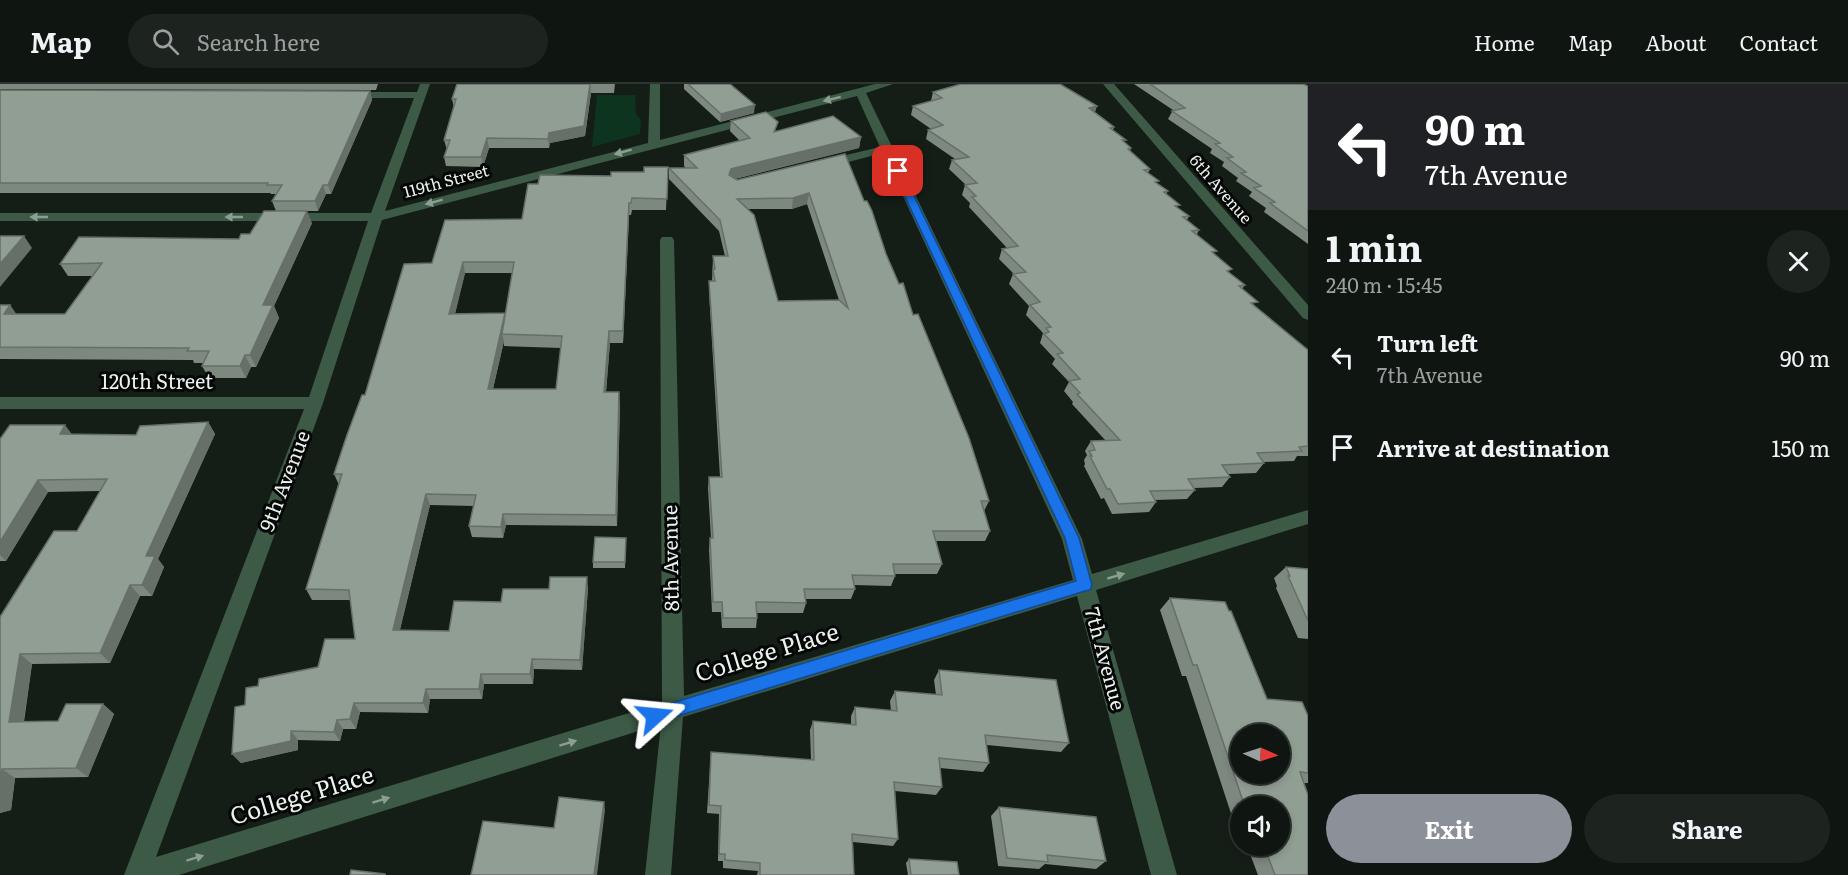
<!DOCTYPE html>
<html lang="en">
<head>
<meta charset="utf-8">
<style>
	body { margin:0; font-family:Literata,serif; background:#1d231f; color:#f1f3f6; height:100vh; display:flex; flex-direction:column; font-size:22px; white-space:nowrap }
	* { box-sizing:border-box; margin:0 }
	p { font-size:20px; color:#9b9f9f }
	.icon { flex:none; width:33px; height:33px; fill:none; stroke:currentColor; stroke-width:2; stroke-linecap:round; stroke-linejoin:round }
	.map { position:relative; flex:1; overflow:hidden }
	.details { display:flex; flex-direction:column; background:#0f1611; width:540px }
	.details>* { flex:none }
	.hud { background:#202124; color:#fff; overflow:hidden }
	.needle { width:39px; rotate:93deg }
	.controls { position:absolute; left:1230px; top:640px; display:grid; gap:12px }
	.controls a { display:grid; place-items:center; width:60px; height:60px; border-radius:50%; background:#0f1611; box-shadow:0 3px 9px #0003,0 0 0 2px #2f3531; font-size:30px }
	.pin { position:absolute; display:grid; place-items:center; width:51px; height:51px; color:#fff; margin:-26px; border-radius:12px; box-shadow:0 3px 9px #0006 }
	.me { position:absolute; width:66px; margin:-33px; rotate:72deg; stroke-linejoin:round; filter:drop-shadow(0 0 4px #0008) }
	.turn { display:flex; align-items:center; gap:21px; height:126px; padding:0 18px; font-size:27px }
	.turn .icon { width:78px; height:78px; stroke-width:2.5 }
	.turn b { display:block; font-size:42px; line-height:51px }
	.round { display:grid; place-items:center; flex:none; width:63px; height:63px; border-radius:32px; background:#1d231f }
	.summary { display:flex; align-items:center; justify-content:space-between; height:102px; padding:0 18px }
	h1 { font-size:36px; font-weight:700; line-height:45px }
	.action { display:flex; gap:12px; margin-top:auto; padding:12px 18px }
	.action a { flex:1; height:69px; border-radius:36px; background:#8c9099; color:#fff; font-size:24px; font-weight:700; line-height:69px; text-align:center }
	.action a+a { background:#1d231f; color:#f1f3f6 }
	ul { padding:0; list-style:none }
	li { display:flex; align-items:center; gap:18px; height:90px; padding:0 18px }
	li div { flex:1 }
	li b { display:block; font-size:22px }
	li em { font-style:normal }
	header { display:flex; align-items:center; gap:36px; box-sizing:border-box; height:84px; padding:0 30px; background:#0f1611; border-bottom:2px solid #2f3531 }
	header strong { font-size:28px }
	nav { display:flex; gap:33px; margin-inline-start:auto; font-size:21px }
	.search { width:420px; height:54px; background:#1d231f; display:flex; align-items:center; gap:15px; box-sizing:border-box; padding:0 21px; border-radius:33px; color:#9b9f9f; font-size:22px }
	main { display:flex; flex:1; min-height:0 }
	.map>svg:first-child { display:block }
	.green { fill:#0d341e }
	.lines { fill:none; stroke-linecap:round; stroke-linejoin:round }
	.minor { fill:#3d5a46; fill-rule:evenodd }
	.wall { fill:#7d887f; fill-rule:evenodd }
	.shaded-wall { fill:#666f68 }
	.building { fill:#919e94; stroke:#666f68; stroke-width:1.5; fill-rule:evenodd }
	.oneway { fill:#8b9e91 }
	.route { fill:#1a73e8; stroke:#114b97; stroke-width:1.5 }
	.labels { text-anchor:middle; stroke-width:6; stroke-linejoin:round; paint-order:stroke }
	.far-street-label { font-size:16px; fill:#ebf2ed; stroke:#040705 }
	.street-label { font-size:20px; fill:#ebf2ed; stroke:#040705 }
	.near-street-label { font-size:24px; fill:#ebf2ed; stroke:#040705 }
</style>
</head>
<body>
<header>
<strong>Map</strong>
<div class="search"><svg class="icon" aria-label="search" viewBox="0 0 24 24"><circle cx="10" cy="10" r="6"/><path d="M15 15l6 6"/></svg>Search here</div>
<nav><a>Home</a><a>Map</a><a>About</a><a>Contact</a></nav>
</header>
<main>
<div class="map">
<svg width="1308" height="791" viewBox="0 0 1308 791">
	<rect width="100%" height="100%" fill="#141e17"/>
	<!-- green -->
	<polygon class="green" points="597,11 635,11 636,30 641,36 640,50 592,63"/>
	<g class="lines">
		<!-- minor -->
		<g class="minor">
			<path d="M420 0H430L385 127 648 59 650 0H660V56L875 0H893L866 9 1082 455 1092 490 1308 426V440L1096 506 1177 791H1151L1077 512 683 633 671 791H645L661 640 179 791H124L304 325H0V313H309L368 137H0V129H371L414 14H348L342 11 348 8H417ZM857 12 880 63 821 77 819 80 825 84 883 69 1062 455 1073 496 684 612 674 156 672 153H662L660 156 662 619 156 773 323 319 382 136Z"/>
			<polygon points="1103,0 1114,0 1308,221 1308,236 1303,234"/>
		</g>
	</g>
	<!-- wall -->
	<g class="wall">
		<polygon points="0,0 378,0 376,6 0,5"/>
		<polygon points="457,0 615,0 614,9 591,9 585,52 550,59 549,64 489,64 483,83 446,82 444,73 447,66 444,56 454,24 452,15"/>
		<polygon points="684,0 730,0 754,29 720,38 684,5"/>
		<polygon points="1134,0 1303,0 1308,2 1308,160 1264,128 1266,124 1249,112 1252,108 1236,97 1238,94 1222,82 1224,78 1210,69 1212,65 1168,35 1173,26"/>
		<polygon points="0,6 370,7 372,16 331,110 326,110 318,127 276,127 272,117 277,110 271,110 270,109 0,109"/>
		<polygon points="933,8 1097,22 1095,28 1114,43 1113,46 1124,59 1131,64 1130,67 1150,85 1148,89 1158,100 1168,107 1166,110 1178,124 1189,132 1187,136 1199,146 1197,150 1230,189 1245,201 1242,205 1255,222 1308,266 1308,372 1297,372 1294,377 1263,378 1264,379 1256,389 1228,390 1230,393 1222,403 1194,404 1195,406 1187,415 1155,416 1156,418 1149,428 1112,430 1104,414 1101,415 1084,382 1085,380 1084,376 1087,371 1085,367 1091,357 1106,357 1072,320 1073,318 1064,307 1069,298 1052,280 1055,275 1040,259 1043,249 1026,231 1029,222 1009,200 1013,190 1014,190 999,175 1002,165 1007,164 969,123 970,119 962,111 965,101 966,101 949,85 952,76 955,75 926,55 928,46 931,45 911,31 913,22 931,17"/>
		<path d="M731 37 777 47 861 53 859 64 735 95 737 96 845 70 886 170 913 231 989 417 984 427 990 447 985 457H936L942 480 937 490H895V492L891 502 854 501 855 505 851 515H806V519L803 529H757V534L756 544H722L721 528H712L709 465 710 454H711L708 404 709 393H720L709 208V197H712L713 172H725L719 147 669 95V84H686L684 82V71L740 57 730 47ZM807 120 839 216 778 217 748 125H792Z"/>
		<path d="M668 83 666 126H632L631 131H629L623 259H610L606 308 620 320 617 442 506 441 503 454 472 453 469 442 474 422 430 421 400 546 449 547 501 518 549 505 588 504 582 586 534 585 533 600H484L482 615H430L428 629 360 628 356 645H343L340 657 298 656V666L241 679 232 670 245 621 258 602 318 583 355 555 350 516H312L306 505 339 401 334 390 365 311 432 179 522 135 538 100 644 88ZM465 189H512L505 232 455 230ZM504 257V262L561 264 556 305H493Z"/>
		<polygon points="312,139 274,222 279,234 256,283 251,283 246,294 209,294 202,282 203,279 194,279 193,276 0,275 0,221 10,221 16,230 65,230 93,192 68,192 60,180 239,155 250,150"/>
		<polygon points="208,338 215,350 158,475 164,483 152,512 140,512 110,579 32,580 24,638 58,637 103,620 114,630 88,693 15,694 11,726 0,729 0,533 77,447 100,407 48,408 6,477 0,477 0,355 72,350 136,351"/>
		<polygon points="626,460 625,484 593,484 593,478"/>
		<polygon points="1286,483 1308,485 1308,555 1298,554 1276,504 1277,502 1274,494"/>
		<polygon points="1170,514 1267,615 1308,632 1308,699 1304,699 1308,791 1258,791 1247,762 1280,762 1280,723 1240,723 1240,757 1186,592 1182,592 1160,526"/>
		<polygon points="939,586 1069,659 1061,668 987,661 989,679 983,688 940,684 942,703 936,711 895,707 898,755 893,762 853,758 854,791 757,791 758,787 723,784 723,777 718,777 719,730 707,729 711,668 811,676 810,646 813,637 851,641 851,632 855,623 891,627 890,617 895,607 936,611 934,596"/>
		<polygon points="999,723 1106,777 1096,785 1045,780 1039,785 998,782 991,732"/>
		<polygon points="909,775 959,791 908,791 906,779"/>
	</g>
	<!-- shaded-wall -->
	<g class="shaded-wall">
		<polygon points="590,0 591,9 585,52 550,59 549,64 548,55 549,49"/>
		<polygon points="370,7 372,16 331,110 328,101"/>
		<polygon points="755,21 754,29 720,38 721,30"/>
		<polygon points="1097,22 1093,31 1089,24"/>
		<polygon points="861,53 859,64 730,96 729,91 731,85"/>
		<polygon points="487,54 489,64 483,83 481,73"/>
		<polygon points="323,101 326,110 318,127 315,117"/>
		<polygon points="809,109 807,120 792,125 793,114"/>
		<polygon points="629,119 629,131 623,259 623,247"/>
		<polygon points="307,127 312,139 274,222 279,234 256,283 250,271 263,221"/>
		<polygon points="24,152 32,164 0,203 0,180"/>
		<polygon points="463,178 465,189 452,241 449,230"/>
		<polygon points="10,221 19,234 4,230"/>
		<polygon points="505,229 507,241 502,250 504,257 490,317 488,305"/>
		<polygon points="609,247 610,259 605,320 604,308"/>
		<polygon points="245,271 251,283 246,294 240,282"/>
		<polygon points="619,308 620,320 617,442 616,431"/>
		<polygon points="208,338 215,350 158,475 164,483 152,512 142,501 146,472"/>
		<polygon points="65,341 74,353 60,350"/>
		<polygon points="38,396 48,408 6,477 0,471 0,458"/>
		<polygon points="426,410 430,421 397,557 393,546"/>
		<polygon points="503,430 506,441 503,454 501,443"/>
		<polygon points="587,493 588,504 582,586 580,576"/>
		<polygon points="130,501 140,512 110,579 100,569"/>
		<polygon points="20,570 32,580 22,647 9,638"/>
		<polygon points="532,575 534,585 533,600 530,590"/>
		<polygon points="481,590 484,600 482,615 479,605"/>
		<polygon points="426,605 430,615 428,629 423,619"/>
		<polygon points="354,619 360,628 356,645 350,635"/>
		<polygon points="103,620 114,630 88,693 76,684"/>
		<polygon points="337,636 343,645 340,657 334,648"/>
		<polygon points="291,647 298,656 298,666 241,679 232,670"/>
		<polygon points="2,685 15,694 11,726 0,729 0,696"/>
		<polygon points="604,718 605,726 597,791 594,791"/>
	</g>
	<!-- building -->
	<g class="building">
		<polygon points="457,0 590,0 584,42 549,49 548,55 487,54 481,73 444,73 450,56 444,56 456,15 452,15"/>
		<polygon points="688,0 730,0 755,21 721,30"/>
		<polygon points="961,0 1060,0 1097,22 1089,24 1114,43 1110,44 1126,56 1122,56 1131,64 1128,65 1150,85 1144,86 1159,97 1155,98 1168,107 1164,108 1180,121 1175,122 1189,132 1183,133 1199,146 1192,147 1217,167 1212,168 1232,185 1227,187 1245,201 1239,202 1258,218 1251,219 1308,266 1308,362 1299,363 1302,367 1257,369 1264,379 1222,381 1230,393 1188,395 1195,406 1150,407 1156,418 1118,420 1110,405 1107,405 1090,372 1092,372 1089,367 1095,366 1091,357 1120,356 1077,310 1080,309 1069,297 1080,295 1057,270 1063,269 1044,250 1049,248 1046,244 1051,243 1030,221 1040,218 1013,190 1026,188 1002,165 1018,162 972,113 976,112 965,101 977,99 952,76 969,73 928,46 943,41 913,22 942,14 933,8"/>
		<polygon points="1150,0 1303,0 1308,2 1308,147 1270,119 1275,118 1254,104 1261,102 1241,89 1246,88 1227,74 1233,73 1215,60 1220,59 1172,27 1185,24"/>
		<polygon points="0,6 370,7 328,101 323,101 315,117 272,117 282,101 267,101 268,99 0,99"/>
		<path d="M766 28 778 38 774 48 833 32 861 53 731 85 729 91 737 96 845 70 864 117H867L872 127 886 170 899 200 903 199 913 231 918 230 969 354 989 417H981L990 447H933L942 480H893L895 492 852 491 855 505H804L806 519 756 518 757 534H723L722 518H713L710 454H713L709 393H722L709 197H715L713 186 715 185 713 172H728L720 136 669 84H697L684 71 750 54 731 37ZM809 109 848 224 839 216 778 217 754 131 737 115 793 114Z"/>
		<path d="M644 83H668L667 115 632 114 631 119H629L623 247H609L604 308H619L616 431 503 430 501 443 469 442 476 411 426 410 393 546 449 547 454 517 501 518 503 505H549L550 493H587L580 576 532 575 530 590H481L479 605H426L423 619H354L350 635 337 636 334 648 291 647V657L232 670 235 623 245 621 246 604 258 602 259 595 318 583 325 555H355L349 506 306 505 342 390H334L347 351 362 311H365L404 180 432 179 445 136 522 135 528 100H538L540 91 611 92V88H644ZM463 178H514L502 250 562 252 556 305H488L505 229 449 230Z"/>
		<polygon points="264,127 307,127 263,221 273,221 250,271 245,271 240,282 202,282 209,267 187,267 189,264 0,263 0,221 10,221 4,230 65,230 102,179 60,180 79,153 239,155 241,150 250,150"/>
		<polygon points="0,152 24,152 0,180"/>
		<polygon points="208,338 146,472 155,472 142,501 130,501 100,569 20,570 9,638 58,637 66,620 103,620 76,684 2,685 0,696 0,533 54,447 77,447 107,395 38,396 0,458 0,355 10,341 65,341 60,350 136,351 140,342"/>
		<polygon points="595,453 626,454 625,478 593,478"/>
		<polygon points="1286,483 1308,485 1308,537 1288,492 1290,492"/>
		<path d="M1170 514 1225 518 1229 527H1231L1267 615 1302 618 1308 632V689L1300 688 1308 711V791H1275L1264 762H1280V723H1245L1197 581H1193ZM1240 651H1280V690H1240Z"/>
		<polygon points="939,586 1056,596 1069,659 985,651 989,679 939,674 942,703 894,698 898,755 852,750 854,791 760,791 760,779 725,776 725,770 719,770 721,722 709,721 711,668 814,676 813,637 856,641 855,623 897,627 895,607 942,611"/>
		<polygon points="559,713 604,718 594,791 471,791 483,737 554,744"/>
		<polygon points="999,723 1096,733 1106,777 1047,771 1048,778 1007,774"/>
		<polygon points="909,775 957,778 959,791 911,791"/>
		<polygon points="351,786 385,790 385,791 350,791"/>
	</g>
	<!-- one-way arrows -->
	<defs><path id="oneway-solid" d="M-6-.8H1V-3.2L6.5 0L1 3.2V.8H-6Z" transform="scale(1.5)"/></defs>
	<g class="oneway">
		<use href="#oneway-solid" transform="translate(832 15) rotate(166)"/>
		<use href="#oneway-solid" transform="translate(623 68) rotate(165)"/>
		<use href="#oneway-solid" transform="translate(434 118) rotate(165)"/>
		<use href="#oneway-solid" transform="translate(39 133) rotate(-180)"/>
		<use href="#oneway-solid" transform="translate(234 133) rotate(-180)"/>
		<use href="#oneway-solid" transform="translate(1116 492) rotate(-16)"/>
		<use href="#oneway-solid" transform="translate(568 659) rotate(-17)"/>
		<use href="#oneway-solid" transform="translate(381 716) rotate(-17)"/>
		<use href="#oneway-solid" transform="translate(195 774) rotate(-17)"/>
	</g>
	<!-- route -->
	<polygon class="route" points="898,84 902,87 1079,454 1092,501 1090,506 1085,507 655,639 649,637 646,632 649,626 655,624 1076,497 1065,454 893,87"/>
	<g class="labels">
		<!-- far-street labels -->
		<g class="far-street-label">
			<text transform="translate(446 97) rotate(-15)" y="6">119th Street</text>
			<text transform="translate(1221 105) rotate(49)" y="6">6th Avenue</text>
		</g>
		<!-- street labels -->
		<g class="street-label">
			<text x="157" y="305">120th Street</text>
			<text transform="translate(285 397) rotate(-69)" y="7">9th Avenue</text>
			<text transform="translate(671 474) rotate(-91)" y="7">8th Avenue</text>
			<text transform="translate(1105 575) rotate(75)" y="7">7th Avenue</text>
		</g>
		<!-- near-street labels -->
		<g class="near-street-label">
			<text transform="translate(767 569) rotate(-17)" y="8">College Place</text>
			<text transform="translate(302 712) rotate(-17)" y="8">College Place</text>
		</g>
	</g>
</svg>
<div class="controls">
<a><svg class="needle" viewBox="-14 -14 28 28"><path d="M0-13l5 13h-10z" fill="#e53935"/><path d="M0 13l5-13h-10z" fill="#9b9f9f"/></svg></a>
<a><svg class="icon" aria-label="sound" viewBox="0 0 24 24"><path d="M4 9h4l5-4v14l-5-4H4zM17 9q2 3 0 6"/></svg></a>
</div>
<div class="pin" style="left:898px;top:87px;background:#d93025"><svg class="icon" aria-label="arrive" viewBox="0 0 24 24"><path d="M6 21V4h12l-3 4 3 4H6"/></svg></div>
<svg class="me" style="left:655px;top:632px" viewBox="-20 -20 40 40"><path d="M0-17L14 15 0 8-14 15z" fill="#1a73e8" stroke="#fff" stroke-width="4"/></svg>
</div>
<section class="details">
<div class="hud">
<div class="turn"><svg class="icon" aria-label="left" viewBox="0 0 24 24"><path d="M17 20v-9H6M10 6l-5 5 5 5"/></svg><div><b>90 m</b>7th Avenue</div></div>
</div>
<div class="summary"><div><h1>1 min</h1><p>240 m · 15:45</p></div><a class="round"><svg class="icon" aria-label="close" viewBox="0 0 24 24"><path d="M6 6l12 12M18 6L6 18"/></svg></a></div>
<ul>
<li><svg class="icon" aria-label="left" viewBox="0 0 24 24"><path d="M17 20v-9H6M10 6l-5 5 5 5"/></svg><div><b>Turn left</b><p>7th Avenue</p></div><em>90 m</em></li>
<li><svg class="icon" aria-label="arrive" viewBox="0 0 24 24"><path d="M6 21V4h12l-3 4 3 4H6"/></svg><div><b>Arrive at destination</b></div><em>150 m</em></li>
</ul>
<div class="action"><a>Exit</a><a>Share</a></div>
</section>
</main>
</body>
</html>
